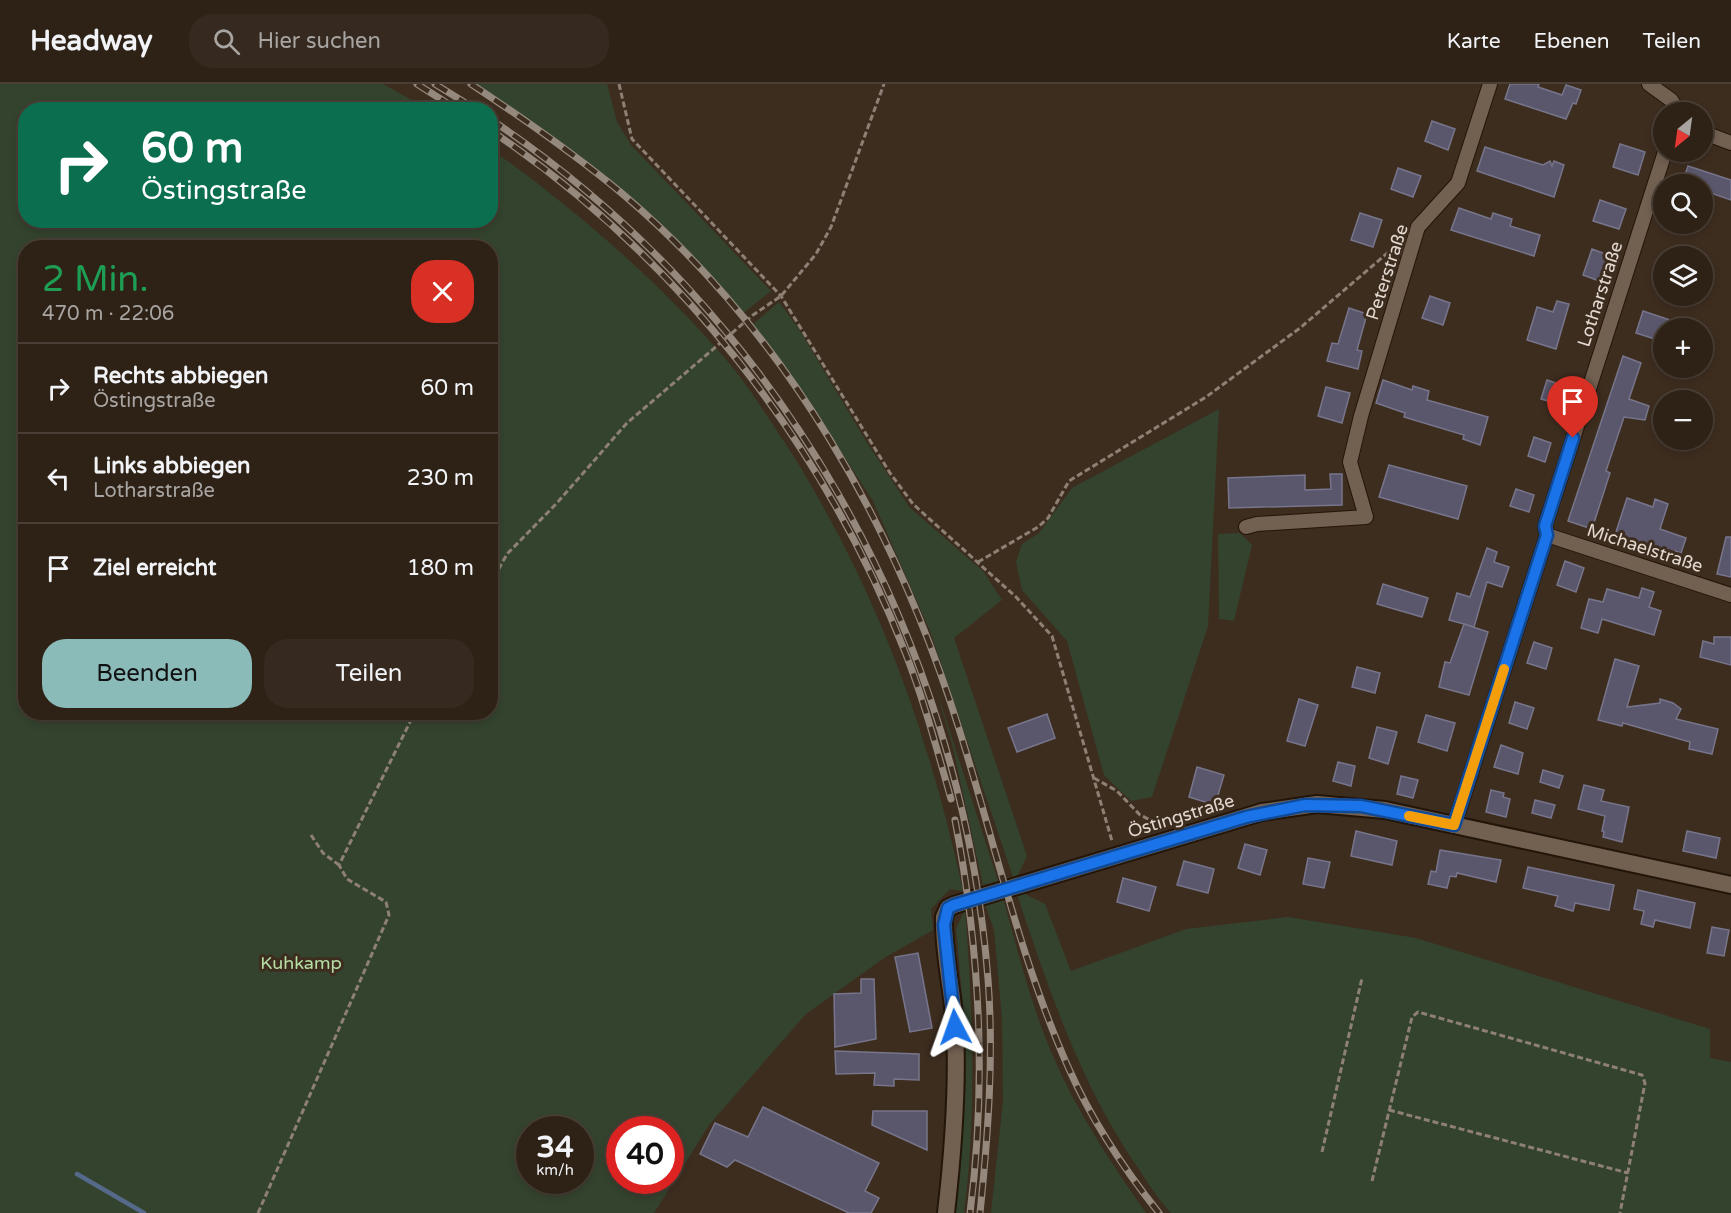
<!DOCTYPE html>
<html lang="de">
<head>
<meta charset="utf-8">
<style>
	body { margin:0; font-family:"Varela Round",sans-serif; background:#362a20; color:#f1f3f6; height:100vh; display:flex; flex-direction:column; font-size:22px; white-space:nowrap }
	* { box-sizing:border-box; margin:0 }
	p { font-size:20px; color:#a7a4a1 }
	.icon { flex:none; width:33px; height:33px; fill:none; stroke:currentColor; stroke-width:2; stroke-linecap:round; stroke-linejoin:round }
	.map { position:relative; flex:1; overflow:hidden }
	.drawer { position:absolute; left:18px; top:156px; width:480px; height:480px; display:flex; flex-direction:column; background:#2e2217; border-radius:24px; box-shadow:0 3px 9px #0003,0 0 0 2px #493f36 }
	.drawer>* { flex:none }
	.banner { position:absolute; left:18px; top:18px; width:480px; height:126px; border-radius:24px; box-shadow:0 3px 9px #0003,0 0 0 2px #493f36; background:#0b6e4f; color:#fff; overflow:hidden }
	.needle { width:39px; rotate:209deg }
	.buttons { position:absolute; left:1653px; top:18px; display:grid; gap:12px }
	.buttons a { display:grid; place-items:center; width:60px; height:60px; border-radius:50%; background:#2e2217; box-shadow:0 3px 9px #0003,0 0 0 2px #493f36; font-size:30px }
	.speed { position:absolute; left:516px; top:1032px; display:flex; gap:12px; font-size:30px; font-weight:700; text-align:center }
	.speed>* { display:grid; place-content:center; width:78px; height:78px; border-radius:50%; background:#2e2217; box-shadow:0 3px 9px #0003,0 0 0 2px #493f36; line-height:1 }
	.speed small { font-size:15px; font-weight:400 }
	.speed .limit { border:9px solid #d22; background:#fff; color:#111 }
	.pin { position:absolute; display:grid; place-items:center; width:51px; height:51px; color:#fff; margin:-62px -26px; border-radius:50% 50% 50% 0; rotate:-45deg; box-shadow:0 0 6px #0007 }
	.pin .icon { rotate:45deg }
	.me { position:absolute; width:66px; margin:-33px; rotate:356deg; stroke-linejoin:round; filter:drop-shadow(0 0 4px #0008) }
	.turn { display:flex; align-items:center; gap:21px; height:126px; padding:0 24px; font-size:27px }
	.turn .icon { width:78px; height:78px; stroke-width:2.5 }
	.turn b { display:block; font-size:42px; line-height:51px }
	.round { display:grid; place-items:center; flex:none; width:63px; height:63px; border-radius:24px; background:#362a20 }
	.headline { display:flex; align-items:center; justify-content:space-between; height:102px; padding:0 24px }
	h1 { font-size:36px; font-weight:600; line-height:45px; color:#1e9e55 }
	.button { display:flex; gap:12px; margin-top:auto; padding:12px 24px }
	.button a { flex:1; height:69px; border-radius:24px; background:#8bbbb9; color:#111; font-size:24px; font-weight:600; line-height:69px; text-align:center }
	.button a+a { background:#362a20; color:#f1f3f6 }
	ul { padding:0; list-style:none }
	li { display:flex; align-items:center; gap:18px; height:90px; padding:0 24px; border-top:2px solid #493f36 }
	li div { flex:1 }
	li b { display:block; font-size:22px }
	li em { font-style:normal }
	header { display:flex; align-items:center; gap:36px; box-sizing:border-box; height:84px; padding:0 30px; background:#2e2217; border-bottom:2px solid #493f36 }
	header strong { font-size:28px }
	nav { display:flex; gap:33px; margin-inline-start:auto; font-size:21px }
	.search { width:420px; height:54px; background:#362a20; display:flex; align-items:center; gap:15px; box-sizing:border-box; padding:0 21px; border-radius:24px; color:#a7a4a1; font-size:22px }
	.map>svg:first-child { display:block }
	.green { fill:#34432e; fill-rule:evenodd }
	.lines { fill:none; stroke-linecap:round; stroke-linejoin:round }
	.stream { stroke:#556a8b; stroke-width:4.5 }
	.building { fill:#5a576c; stroke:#77758b; stroke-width:1.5 }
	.minor-casing { stroke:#231508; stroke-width:16 }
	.tertiary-casing { stroke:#231508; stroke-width:20 }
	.path { stroke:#8e8075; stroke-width:3; stroke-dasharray:6 3; stroke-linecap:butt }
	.minor { stroke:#726051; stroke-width:14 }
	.tertiary { stroke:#726051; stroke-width:16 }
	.rail-casing { stroke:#95887d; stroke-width:7 }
	.rail { stroke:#3d2d1f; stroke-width:4.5; stroke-dasharray:14; stroke-linecap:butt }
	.route-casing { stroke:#114b97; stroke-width:15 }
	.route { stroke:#1a73e8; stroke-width:10 }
	.slow { stroke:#f59e0b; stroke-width:10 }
	.labels { text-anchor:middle; stroke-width:6; stroke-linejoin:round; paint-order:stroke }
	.street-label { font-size:18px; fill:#e3d8d0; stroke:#3d2d1f }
	.park-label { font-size:18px; fill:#b6dfa6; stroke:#3d2d1f }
</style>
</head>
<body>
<header>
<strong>Headway</strong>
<div class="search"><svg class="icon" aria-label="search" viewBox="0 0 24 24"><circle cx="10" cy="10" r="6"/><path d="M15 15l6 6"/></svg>Hier suchen</div>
<nav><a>Karte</a><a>Ebenen</a><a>Teilen</a></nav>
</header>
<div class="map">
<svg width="1731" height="1129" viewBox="0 0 1731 1129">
	<rect width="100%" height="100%" fill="#3d2d1f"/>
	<!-- green -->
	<g class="green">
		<path d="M0 0H383L428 25 26 26V136H490L491 65C576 126 655 194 724 273 748 301 767 332 787 362 875 500 929 648 963 807L950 805 931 825 933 846 884 874 806 930 709 1041 654 1129H0ZM26 164H490V628H26ZM530 1046H580V1096H530ZM620 1046H670V1096H620Z"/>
		<path d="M474 0H607L617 38 631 61 771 207 742 230C706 190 671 149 630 114 581 72 528 35 474 0Z"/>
		<polygon points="779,218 799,245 866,357 910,424 983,487 1002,516 954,554 1027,772 1018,791 1013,793 930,547 873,417 800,305 752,241"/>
		<polygon points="1219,325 1208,542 1152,713 1131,717 1104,691 1067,557 1022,506 1016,478 1022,460 1039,449 1072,404"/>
		<polygon points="1240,449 1252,461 1234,537 1219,535 1218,450"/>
		<polygon points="934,598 998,797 983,801 953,664"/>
		<path d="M1023 809 1045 820 1071 887 1186 845 1288 833 1416 854 1710 945V974L1731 978V1129H1171C1157 1114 1147 1097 1136 1081 1080 999 1048 904 1017 810Z"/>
		<path d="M1003 814C1018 867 1031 922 1053 972 1077 1028 1111 1079 1146 1129H991L1003 1017 1002 934 994 846 985 820Z"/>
		<path d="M965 825C973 927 977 1028 964 1129H955L965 996 962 910 956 845Z"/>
	</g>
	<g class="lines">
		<!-- stream -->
		<polyline class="stream" points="77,1090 144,1129"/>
	</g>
	<!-- building -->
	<g class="building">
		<polygon points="1510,0 1539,0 1538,3 1562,11 1566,1 1581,6 1576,20 1573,19 1566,35 1505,15"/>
		<polygon points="1432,37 1455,45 1448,66 1425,57"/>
		<polygon points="1620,60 1645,68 1638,91 1613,83"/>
		<polygon points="1485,63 1543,81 1550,77 1552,82 1554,77 1564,81 1554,113 1477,87"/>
		<polygon points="1688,82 1731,96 1731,116 1702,106 1702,100 1682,100"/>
		<polygon points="1398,84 1421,92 1413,113 1391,105"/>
		<polygon points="1600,116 1626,125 1619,145 1593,137"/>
		<polygon points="1459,124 1491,135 1493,129 1512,135 1510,142 1540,151 1534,172 1451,146"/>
		<polygon points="1360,129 1382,136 1373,163 1351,156"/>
		<polygon points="1592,165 1611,172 1602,198 1583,191"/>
		<polygon points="1430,212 1450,219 1443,241 1422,234"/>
		<polygon points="1557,217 1569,220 1556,265 1527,256 1537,223 1553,228"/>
		<polygon points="1349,224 1367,230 1357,266 1362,267 1358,285 1327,277 1332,259 1338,260"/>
		<polygon points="1643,227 1688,242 1688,244 1664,244 1664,258 1636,249"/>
		<polygon points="1623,272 1641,279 1629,315 1649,322 1645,336 1624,333 1606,387 1610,389 1592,445 1568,437"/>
		<polygon points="1383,296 1412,306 1413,302 1429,307 1427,316 1488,333 1480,361 1463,355 1464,351 1404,333 1405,329 1376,319"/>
		<polygon points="1547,296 1568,303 1562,321 1541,315"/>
		<polygon points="1326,303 1350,309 1342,339 1318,332"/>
		<polygon points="1534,353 1551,359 1545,378 1528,372"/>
		<polygon points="1389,381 1467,402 1458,435 1379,413"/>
		<polygon points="1330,390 1342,390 1342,421 1229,424 1228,394 1305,391 1305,406 1331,405"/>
		<polygon points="1516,405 1534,411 1529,428 1510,422"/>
		<polygon points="1627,414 1653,423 1655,415 1668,420 1660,445 1686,454 1681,469 1675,467 1674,471 1614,454"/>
		<polygon points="1726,453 1731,453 1731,493 1717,490"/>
		<polygon points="1487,464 1497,468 1494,478 1509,483 1502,503 1487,498 1474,543 1464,540 1488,548 1469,611 1439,603 1445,578 1450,579 1464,540 1449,536 1457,509 1470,513"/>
		<polygon points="1565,477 1584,484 1576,508 1557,501"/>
		<polygon points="1383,500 1428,514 1422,533 1377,520"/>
		<polygon points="1642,504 1654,508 1649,523 1661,527 1654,551 1602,535 1598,549 1581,544 1589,515 1603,518 1607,505 1639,514"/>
		<polygon points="1714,553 1731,553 1731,581 1700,573 1703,557 1714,560"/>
		<polygon points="1534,558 1552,564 1546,585 1527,579"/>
		<polygon points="1615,575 1639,582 1627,623 1660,619 1660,615 1673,619 1681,625 1676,635 1718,645 1712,670 1689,665 1690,658 1623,639 1622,642 1598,636"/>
		<polygon points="1357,583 1380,589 1375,609 1352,603"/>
		<polygon points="1299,615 1318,621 1305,662 1287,657"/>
		<polygon points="1515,618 1534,624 1527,645 1509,639"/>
		<polygon points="1047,630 1055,654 1017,668 1008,644"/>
		<polygon points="1426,631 1455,639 1447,667 1418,658"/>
		<polygon points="1377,643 1397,648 1388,680 1369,674"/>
		<polygon points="1501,661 1523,669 1518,690 1494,683"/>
		<polygon points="1338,678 1355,682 1351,702 1333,697"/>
		<polygon points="1197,683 1224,691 1215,721 1189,713"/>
		<polygon points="1543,686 1563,692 1559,704 1540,698"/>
		<polygon points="1401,692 1418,696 1413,714 1397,710"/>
		<polygon points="1584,701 1604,706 1601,717 1629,723 1622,758 1603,753 1604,748 1602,747 1605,732 1578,725"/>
		<polygon points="1491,706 1504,709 1503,713 1510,715 1506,733 1486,728"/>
		<polygon points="1535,716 1555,721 1551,734 1532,729"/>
		<polygon points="1356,747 1397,757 1392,781 1351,772"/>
		<polygon points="1687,747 1720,754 1716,774 1683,767"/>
		<polygon points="1245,760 1267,766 1260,791 1238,784"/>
		<polygon points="1440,766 1501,776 1496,798 1457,789 1456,793 1450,792 1447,804 1428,800 1431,787 1436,788"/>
		<polygon points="1308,774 1330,778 1324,804 1303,800"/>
		<polygon points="1184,777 1214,785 1208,809 1177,801"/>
		<polygon points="1528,783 1614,801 1609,826 1575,819 1573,827 1555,822 1558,812 1523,804"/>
		<polygon points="1123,794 1156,803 1149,827 1117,818"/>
		<polygon points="1638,806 1695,819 1690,844 1655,836 1653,843 1641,840 1644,827 1634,825"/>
		<polygon points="1712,843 1729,846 1724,872 1707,869"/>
		<polygon points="918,869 932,944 910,948 895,873"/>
		<polygon points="861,895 874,895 876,955 835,963 834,910 861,909"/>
		<polygon points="835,967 919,970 919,996 894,995 894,1002 874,1001 875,989 836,990"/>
		<polygon points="763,1023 879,1079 865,1107 879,1114 871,1129 849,1129 735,1076 727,1083 700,1070 715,1039 748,1053"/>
		<polygon points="873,1027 927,1027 927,1066 872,1041"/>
	</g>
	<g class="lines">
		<defs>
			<g id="minor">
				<polyline points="1649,0 1671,16 1679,28"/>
				<polyline points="1702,48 1731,59"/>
				<polyline points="1246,443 1257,440 1366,433 1350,378 1361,332 1418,143 1458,99 1490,0"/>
				<polyline points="1547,451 1731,511"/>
				<polyline points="1454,742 1547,451 1545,442 1665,68"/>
			</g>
			<path id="tertiary" d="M946 1129C953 1068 958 1006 955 944 953 907 943 870 944 833L948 824 954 821 1262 728 1317 720 1385 726 1731 801"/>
		</defs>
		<!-- minor casing -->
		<use href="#minor" class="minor-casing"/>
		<!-- tertiary casing -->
		<use href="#tertiary" class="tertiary-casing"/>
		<!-- path -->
		<g class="path">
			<polyline points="619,0 632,55 781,212 890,389 913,420 1016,513 1052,552 1112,757"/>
			<polyline points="978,478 1038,443 1048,434 1069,397 1206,313 1300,244 1398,160"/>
			<polyline points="490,501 507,470 556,420 627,339 753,231 781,212 816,170 831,143 884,0"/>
			<polyline points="1094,694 1117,707 1140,731 1163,742"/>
			<polyline points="311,751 323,769 339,781"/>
			<polyline points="1389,1026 1628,1089"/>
			<polyline points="1322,1068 1362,894"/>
			<polyline points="1372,1097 1412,933 1418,928 1642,991 1645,999 1620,1129"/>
			<polyline points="258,1129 389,831 386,818 347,795 339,781 415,628"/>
		</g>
		<!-- minor -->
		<use href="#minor" class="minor"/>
		<!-- tertiary -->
		<use href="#tertiary" class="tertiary"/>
		<defs>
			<g id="rail">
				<polyline points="417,0 458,26"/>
				<polyline points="435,0 477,26"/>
				<path d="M471 0C524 35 576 71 625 112 789 252 897 445 960 648 995 760 1021 878 1069 985 1092 1037 1124 1085 1159 1129"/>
				<path d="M490 35C778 226 961 551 988 895 994 973 988 1051 980 1129"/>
				<path d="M490 46C678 172 823 359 905 568 924 616 937 666 951 715"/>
				<path d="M955 736C980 866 987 997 970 1129"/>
			</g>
		</defs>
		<!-- rail casing -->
		<use href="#rail" class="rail-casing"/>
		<!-- rail -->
		<use href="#rail" class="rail"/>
	</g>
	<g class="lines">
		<defs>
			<polyline id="route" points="955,943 944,841 948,824 954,821 1246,733 1305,721 1361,722 1454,741 1547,451 1545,442 1573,354"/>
		</defs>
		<!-- route casing -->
		<use href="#route" class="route-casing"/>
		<!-- route -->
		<use href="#route" class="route"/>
		<!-- slow -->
		<polyline class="slow" points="1409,732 1454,741 1504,585"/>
	</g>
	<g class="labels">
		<!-- street labels -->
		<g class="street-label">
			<text transform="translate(1387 188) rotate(-72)" y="6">Peterstraße</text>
			<text transform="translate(1600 210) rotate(-72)" y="6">Lotharstraße</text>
			<text transform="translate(1645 464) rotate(18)" y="6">Michaelstraße</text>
			<text transform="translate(1181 732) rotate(-17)" y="6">Östingstraße</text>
		</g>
		<!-- park labels -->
		<g class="park-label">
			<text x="301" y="885">Kuhkamp</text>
		</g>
	</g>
</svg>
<div class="buttons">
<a><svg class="needle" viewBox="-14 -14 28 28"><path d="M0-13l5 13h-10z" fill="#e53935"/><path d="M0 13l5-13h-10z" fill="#a7a4a1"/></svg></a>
<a><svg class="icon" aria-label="search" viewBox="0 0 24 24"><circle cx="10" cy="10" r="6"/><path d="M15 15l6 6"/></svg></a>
<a><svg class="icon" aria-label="layers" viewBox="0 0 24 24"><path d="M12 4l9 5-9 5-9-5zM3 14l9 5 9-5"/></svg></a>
<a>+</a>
<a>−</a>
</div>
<div class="speed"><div>34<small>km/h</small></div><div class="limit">40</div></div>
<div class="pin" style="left:1573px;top:354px;background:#d93025"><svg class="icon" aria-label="arrive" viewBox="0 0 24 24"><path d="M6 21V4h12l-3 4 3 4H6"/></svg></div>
<svg class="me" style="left:955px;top:943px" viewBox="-20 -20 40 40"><path d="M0-17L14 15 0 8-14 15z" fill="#1a73e8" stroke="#fff" stroke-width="4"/></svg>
<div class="banner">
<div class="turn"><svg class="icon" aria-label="right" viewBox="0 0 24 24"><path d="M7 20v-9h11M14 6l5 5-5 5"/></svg><div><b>60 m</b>Östingstraße</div></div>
</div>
<section class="drawer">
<div class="headline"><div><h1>2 Min.</h1><p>470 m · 22:06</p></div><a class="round" style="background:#d93025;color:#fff"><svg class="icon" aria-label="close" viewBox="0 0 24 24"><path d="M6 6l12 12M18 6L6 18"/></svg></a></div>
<ul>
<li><svg class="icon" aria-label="right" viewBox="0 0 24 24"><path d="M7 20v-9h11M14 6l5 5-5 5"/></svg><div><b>Rechts abbiegen</b><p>Östingstraße</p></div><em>60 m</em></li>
<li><svg class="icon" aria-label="left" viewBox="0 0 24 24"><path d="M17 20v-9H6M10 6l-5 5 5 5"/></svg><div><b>Links abbiegen</b><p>Lotharstraße</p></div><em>230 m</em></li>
<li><svg class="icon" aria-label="arrive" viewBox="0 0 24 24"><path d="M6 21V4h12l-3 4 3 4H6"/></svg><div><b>Ziel erreicht</b></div><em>180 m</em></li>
</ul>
<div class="button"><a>Beenden</a><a>Teilen</a></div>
</section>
</div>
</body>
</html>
